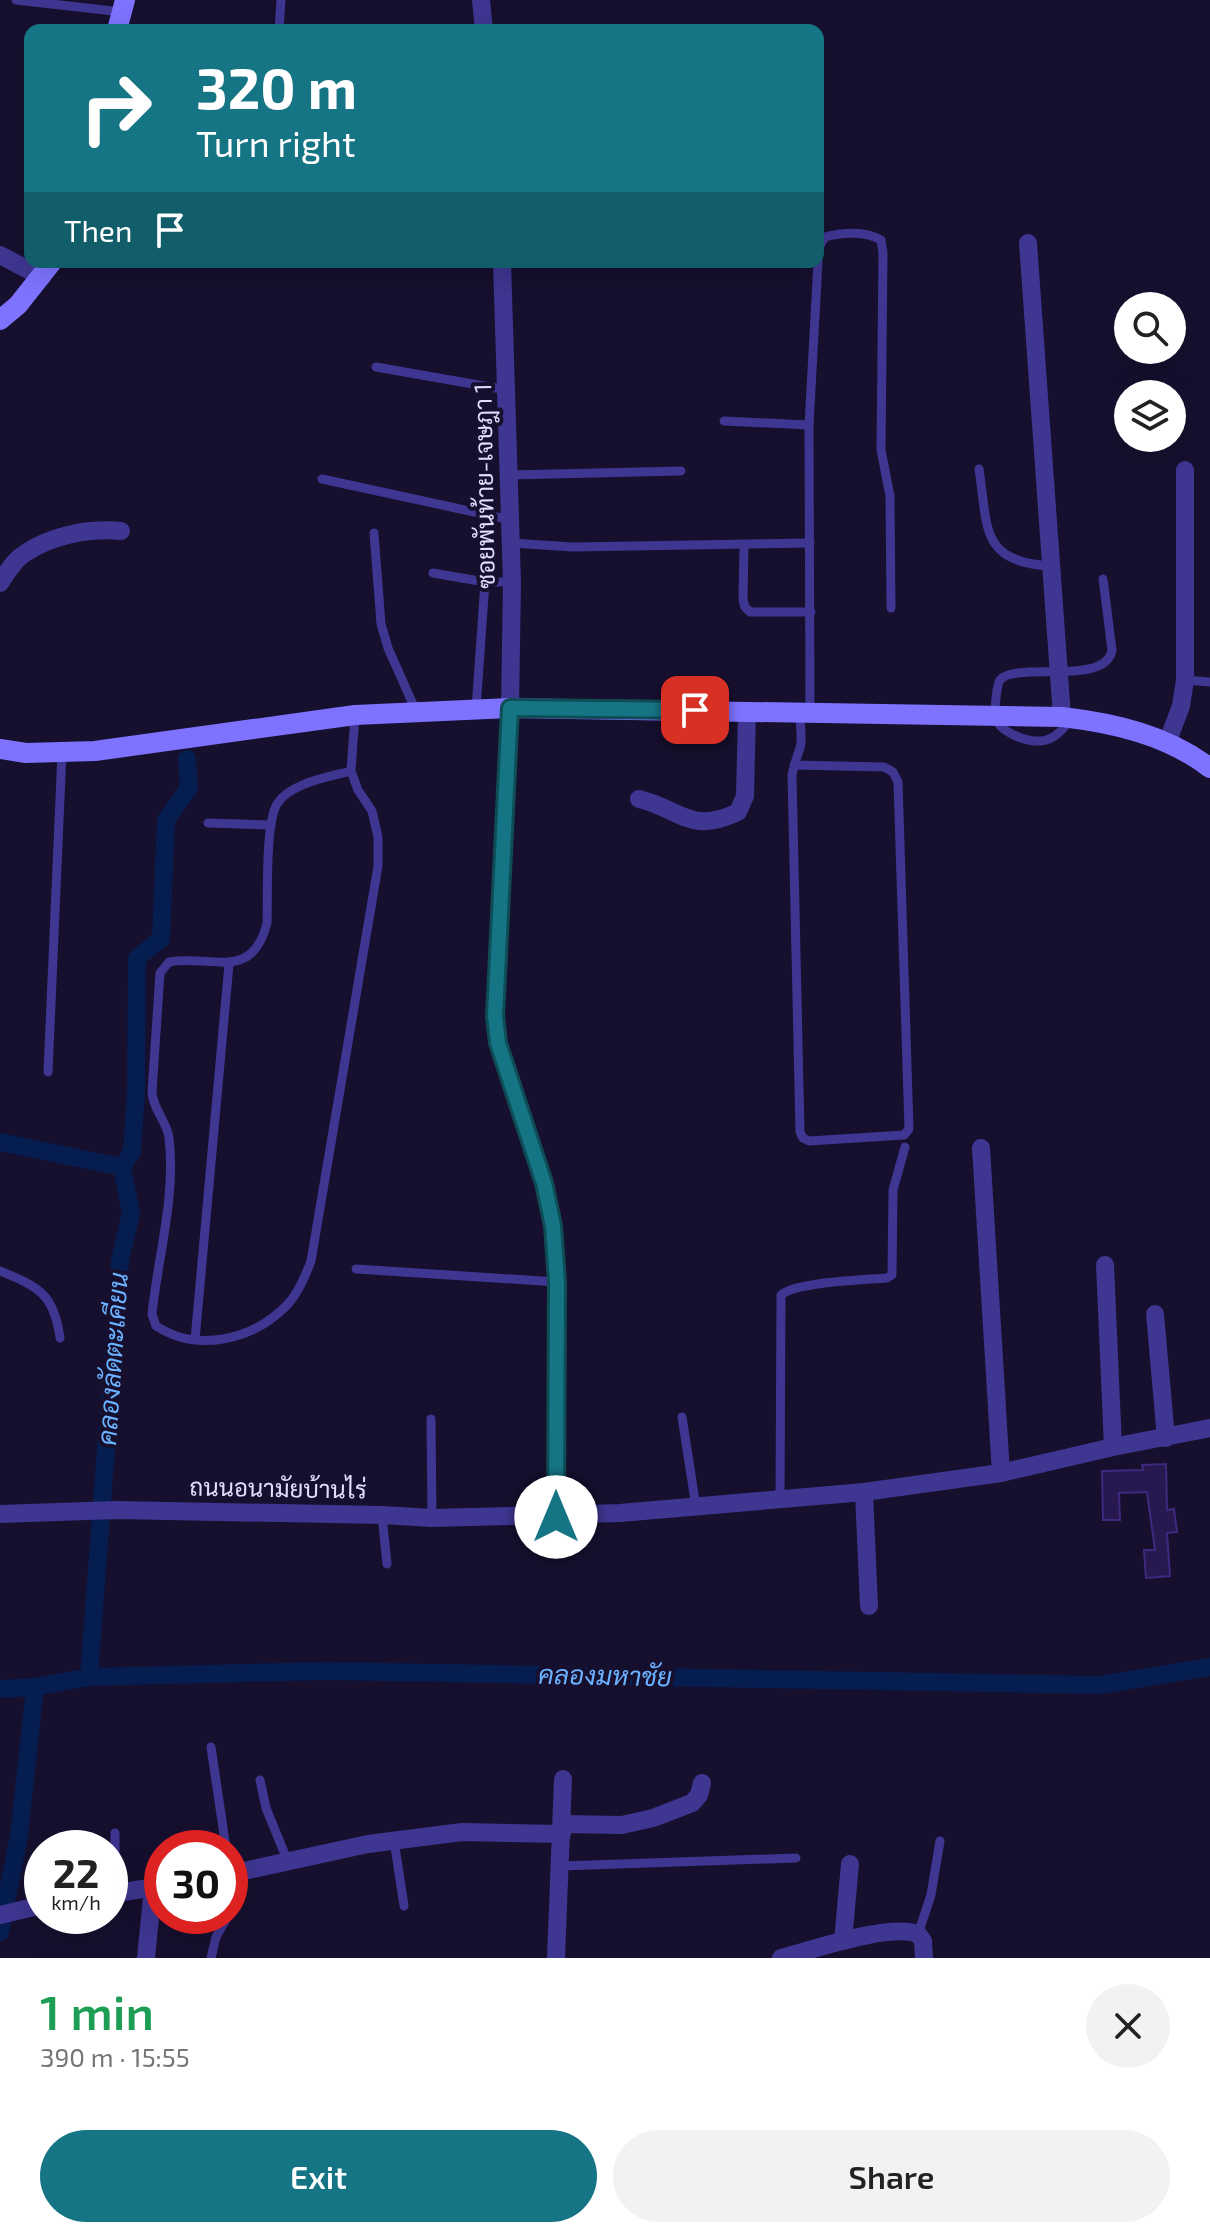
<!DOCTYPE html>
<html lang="en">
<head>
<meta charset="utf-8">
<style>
	body { margin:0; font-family:"Exo 2",Sarabun,sans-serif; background:#f2f2f2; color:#222; height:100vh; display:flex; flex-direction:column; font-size:30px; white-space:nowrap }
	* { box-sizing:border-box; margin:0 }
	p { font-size:26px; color:#767676 }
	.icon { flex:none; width:44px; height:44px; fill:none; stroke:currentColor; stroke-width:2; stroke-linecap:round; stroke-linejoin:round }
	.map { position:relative; height:1958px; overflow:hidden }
	.panel { display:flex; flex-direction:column; background:#fff; flex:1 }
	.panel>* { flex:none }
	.top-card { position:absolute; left:24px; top:24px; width:800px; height:244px; border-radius:16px; box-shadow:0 8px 32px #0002; background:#167585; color:#fff; overflow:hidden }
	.fabs { position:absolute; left:1114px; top:292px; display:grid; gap:16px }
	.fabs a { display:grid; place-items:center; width:72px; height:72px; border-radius:50%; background:#fff; box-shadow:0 8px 32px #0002; font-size:40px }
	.speed { position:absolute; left:24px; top:1830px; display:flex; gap:16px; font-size:40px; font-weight:700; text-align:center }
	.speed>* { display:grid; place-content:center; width:104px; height:104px; border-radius:50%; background:#fff; box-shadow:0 8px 32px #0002; line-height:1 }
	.speed small { font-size:20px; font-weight:400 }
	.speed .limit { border:12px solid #d22; background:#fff; color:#111 }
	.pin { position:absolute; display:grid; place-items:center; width:68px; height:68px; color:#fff; margin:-34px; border-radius:16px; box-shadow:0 4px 12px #0006 }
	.me { position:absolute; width:88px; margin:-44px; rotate:0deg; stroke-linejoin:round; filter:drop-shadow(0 0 6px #0008) }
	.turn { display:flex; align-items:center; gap:28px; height:168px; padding:0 40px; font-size:36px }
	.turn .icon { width:104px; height:104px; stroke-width:2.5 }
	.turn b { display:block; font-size:56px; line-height:68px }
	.then { display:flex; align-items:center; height:76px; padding:0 40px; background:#0003; gap:16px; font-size:30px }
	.round { display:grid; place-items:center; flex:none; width:84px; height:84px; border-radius:42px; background:#f2f2f2 }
	.overview { display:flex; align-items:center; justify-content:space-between; height:136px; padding:0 40px }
	h1 { font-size:48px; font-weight:600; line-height:60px; color:#1e9e55 }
	.action { display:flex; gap:16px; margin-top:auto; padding:16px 40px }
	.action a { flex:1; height:92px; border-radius:48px; background:#167585; color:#fff; font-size:32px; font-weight:600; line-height:92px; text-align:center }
	.action a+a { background:#f2f2f2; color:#222 }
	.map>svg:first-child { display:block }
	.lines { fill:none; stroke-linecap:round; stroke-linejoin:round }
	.canal { stroke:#061d50; stroke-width:18 }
	.building { fill:#271950; stroke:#3f297e; stroke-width:2 }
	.lane { stroke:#3e3691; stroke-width:9 }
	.street { stroke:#3e3691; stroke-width:18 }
	.secondary { stroke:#7d73ff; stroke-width:20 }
	.route-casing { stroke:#0e4c56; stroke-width:20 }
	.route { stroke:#167585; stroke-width:14 }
	.labels { text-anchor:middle; stroke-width:8; stroke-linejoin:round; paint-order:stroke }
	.street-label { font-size:24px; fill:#e2dcff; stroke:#160f2e }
	.water-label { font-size:26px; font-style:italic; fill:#6ab2ff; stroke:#160f2e }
</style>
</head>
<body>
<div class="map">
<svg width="1210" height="1958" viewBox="0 0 1210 1958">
	<rect width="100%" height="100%" fill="#160f2e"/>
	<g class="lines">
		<!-- canal -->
		<g class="canal">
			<polyline points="0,1142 122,1167 131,1213 120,1260 89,1677"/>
			<polyline points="122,1167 132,1151 136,1093 137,958 161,939 166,820 189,788 187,759"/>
			<polyline points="0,1689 35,1687 89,1677 326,1671 1100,1685 1210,1667"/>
			<polyline points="0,1932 19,1836 35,1687"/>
		</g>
	</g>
	<!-- building -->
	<polygon class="building" points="1166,1464 1167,1510 1174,1509 1177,1532 1167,1533 1170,1576 1146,1578 1144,1550 1155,1550 1147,1492 1119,1493 1120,1520 1103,1520 1102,1471 1143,1470 1142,1465"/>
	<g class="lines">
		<!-- lane -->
		<g class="lane">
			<polyline points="16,0 122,12"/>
			<polyline points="279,30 281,0"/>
			<path d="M818 260 819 247 825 237C843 232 865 231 881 240L883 253 881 450 890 496 891 608"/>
			<polyline points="376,367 507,390"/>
			<polyline points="724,421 809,425"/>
			<path d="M979 469C988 528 980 562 1051 566"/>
			<polyline points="510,475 681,471"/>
			<polyline points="322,479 511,520"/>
			<polyline points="374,533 381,624 388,648 416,711"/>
			<polyline points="511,543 573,547 810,543"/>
			<polyline points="744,544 743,600 745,607 750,612 811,612"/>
			<polyline points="433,573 485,582 512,582"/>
			<polyline points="1185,680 1210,682"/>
			<polyline points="476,709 485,582"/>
			<polyline points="810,713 809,425 818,262"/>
			<path d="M1070 720C1063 730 1054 740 1041 741 1026 742 998 732 995 716 994 710 996 703 996 697 997 692 997 685 1000 680 1015 661 1106 687 1112 650L1103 579"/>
			<path d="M794 765 884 767 893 772 898 782 909 1129 904 1135 809 1141 803 1138 800 1132 792 775C794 765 797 757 800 748 803 738 800 723 799 712"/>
			<path d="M351 771C329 777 290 783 277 804 265 824 268 897 267 923 252 983 211 954 169 962L160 973 152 1092C153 1110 167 1121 169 1138 176 1197 158 1256 152 1314L156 1326C198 1353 253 1340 287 1305 298 1294 305 1277 311 1261L378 866V837L372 811 358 790 351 771 355 715"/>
			<polyline points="208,823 271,825"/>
			<polyline points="48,1072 62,753"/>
			<polyline points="356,1269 557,1282"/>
			<path d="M0 1271C39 1287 54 1294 60 1338"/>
			<polyline points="195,1340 229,964"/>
			<polyline points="682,1417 696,1507"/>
			<polyline points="431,1419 432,1518"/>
			<path d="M780 1500 781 1295C795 1282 864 1280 887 1278L892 1275 893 1190 905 1147"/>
			<polyline points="382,1515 387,1564"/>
			<polyline points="211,1747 226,1848"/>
			<polyline points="260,1780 266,1808 288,1862"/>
			<polyline points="115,1833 115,1893"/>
			<polyline points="394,1840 404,1906"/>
			<polyline points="561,1866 796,1858"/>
			<polyline points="918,1934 931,1895 940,1841"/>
			<polyline points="211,1958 216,1937 228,1916"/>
		</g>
		<!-- street -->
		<g class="street">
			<polyline points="481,0 484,30"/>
			<polyline points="1028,243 1062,717"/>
			<polyline points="0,255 42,277"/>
			<polyline points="502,262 512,582 510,708 495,1016 498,1043 544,1183 553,1226 557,1282 556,1517"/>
			<path d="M0 583C7 573 13 561 24 554 51 535 90 528 121 531"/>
			<polyline points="1167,743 1181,706 1185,680 1185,470"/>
			<path d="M639 799C681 809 690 835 738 812L745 796 747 711"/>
			<polyline points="981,1148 1001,1473"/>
			<polyline points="1105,1265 1113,1447"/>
			<polyline points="1155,1314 1166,1438"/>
			<polyline points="864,1492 869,1606"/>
			<polyline points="0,1514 116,1510 382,1515 432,1518 620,1513 864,1492 1001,1473 1113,1447 1210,1428"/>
			<polyline points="562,1824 622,1825 653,1818 692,1803 699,1795 702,1783"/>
			<polyline points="230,1874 368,1844 462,1832 562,1834"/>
			<polyline points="110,1894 162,1886"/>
			<polyline points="0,1915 42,1905"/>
			<polyline points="843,1941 850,1864"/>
			<polyline points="146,1958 153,1888"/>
			<polyline points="556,1958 563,1779"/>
			<path d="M781 1958C812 1950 889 1923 918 1934L923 1941 924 1958"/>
		</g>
		<!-- secondary -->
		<g class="secondary">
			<polyline points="117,30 125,0"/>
			<polyline points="0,320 18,305 52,262"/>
			<path d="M0 749 26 753 95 751 355 715 510 708 1062 717C1114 723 1167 735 1210 768"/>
		</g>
	</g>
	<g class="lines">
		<defs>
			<polyline id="route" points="556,1517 557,1282 553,1226 544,1183 498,1043 495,1016 510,708 695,710"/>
		</defs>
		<!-- route casing -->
		<use href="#route" class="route-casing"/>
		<!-- route -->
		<use href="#route" class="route"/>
	</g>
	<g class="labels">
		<!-- street labels -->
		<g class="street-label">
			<text transform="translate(485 486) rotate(-91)" y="8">ซอยพันท้าย-เจษฎา 1</text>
			<text transform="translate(278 1489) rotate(1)" y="8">ถนนอนามัยบ้านไร่</text>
		</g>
		<!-- water labels -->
		<g class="water-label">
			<text transform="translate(113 1359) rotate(-86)" y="9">คลองลัดตะเคียน</text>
			<text transform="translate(605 1676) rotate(1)" y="9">คลองมหาชัย</text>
		</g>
	</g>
</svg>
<div class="fabs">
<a><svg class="icon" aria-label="search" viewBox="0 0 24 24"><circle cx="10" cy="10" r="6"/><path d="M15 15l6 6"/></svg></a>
<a><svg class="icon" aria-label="layers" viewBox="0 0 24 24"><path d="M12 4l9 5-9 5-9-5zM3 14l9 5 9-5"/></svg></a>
</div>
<div class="speed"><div>22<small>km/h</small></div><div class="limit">30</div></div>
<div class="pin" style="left:695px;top:710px;background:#d93025"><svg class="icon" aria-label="arrive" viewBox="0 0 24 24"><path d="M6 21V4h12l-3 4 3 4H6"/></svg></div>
<svg class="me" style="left:556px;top:1517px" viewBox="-20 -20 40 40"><circle r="19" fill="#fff"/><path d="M0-13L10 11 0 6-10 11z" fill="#167585"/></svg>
<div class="top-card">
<div class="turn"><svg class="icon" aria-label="right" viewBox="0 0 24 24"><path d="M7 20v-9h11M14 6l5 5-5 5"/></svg><div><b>320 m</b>Turn right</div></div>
<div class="then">Then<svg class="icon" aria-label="arrive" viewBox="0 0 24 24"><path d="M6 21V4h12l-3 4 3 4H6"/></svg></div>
</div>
</div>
<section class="panel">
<div class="overview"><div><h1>1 min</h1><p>390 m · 15:55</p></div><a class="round"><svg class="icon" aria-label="close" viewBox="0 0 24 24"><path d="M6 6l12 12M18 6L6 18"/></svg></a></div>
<div class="action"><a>Exit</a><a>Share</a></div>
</section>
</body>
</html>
